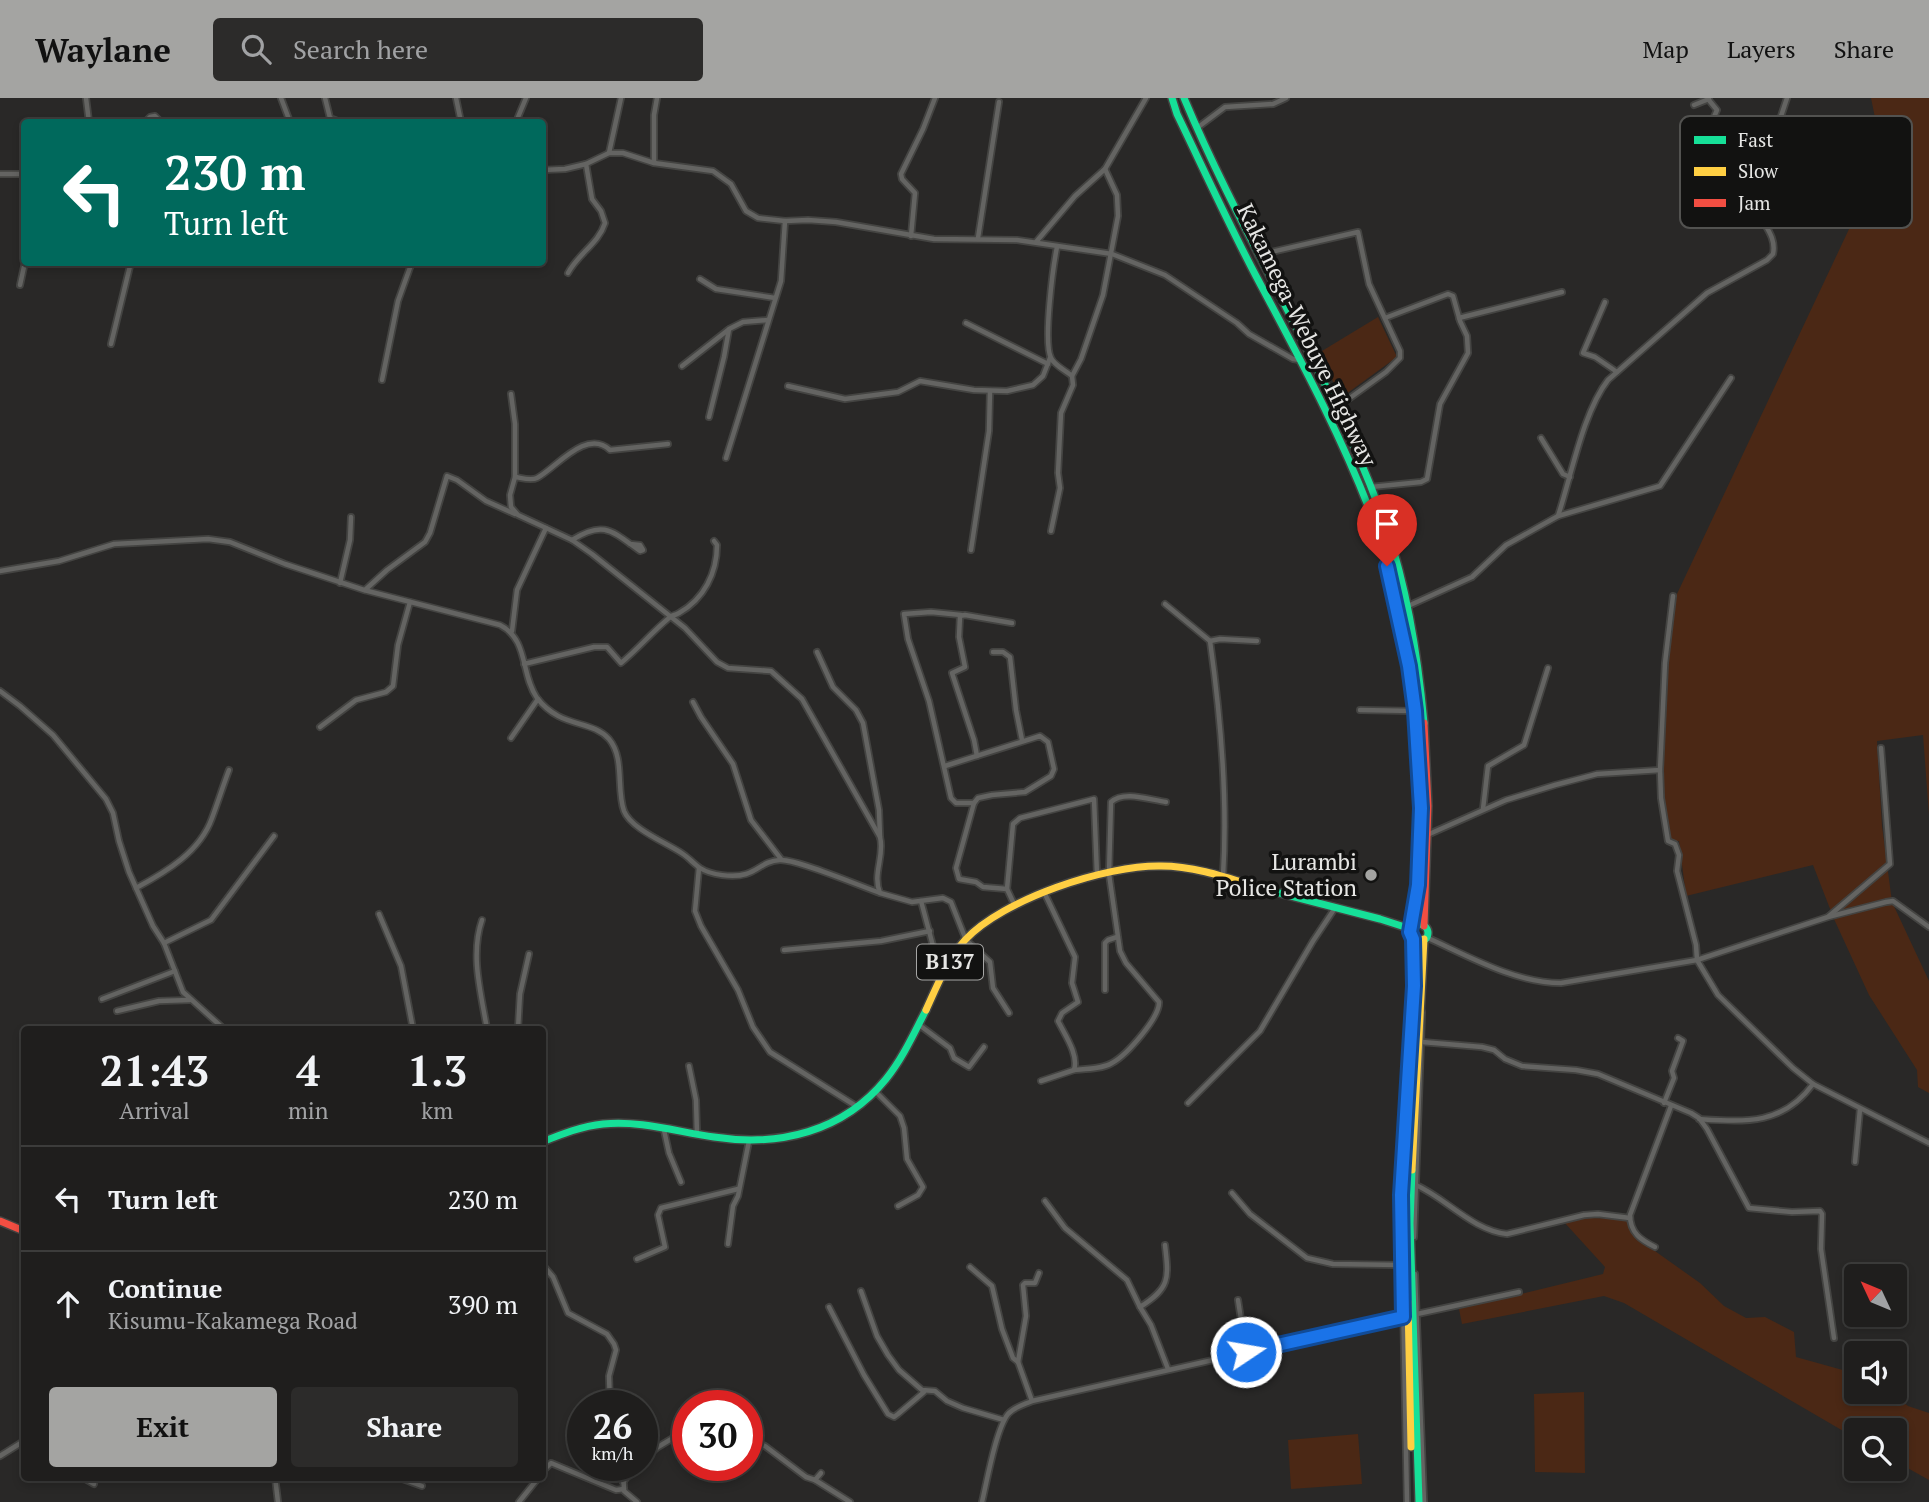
<!DOCTYPE html>
<html lang="en">
<head>
<meta charset="utf-8">
<style>
	body { margin:0; font-family:"PT Serif",serif; background:#2c2b2a; color:#f1f3f6; height:100vh; display:flex; flex-direction:column; font-size:26px; white-space:nowrap }
	* { box-sizing:border-box; margin:0 }
	p { font-size:23px; color:#a1a2a4 }
	.icon { flex:none; width:38px; height:38px; fill:none; stroke:currentColor; stroke-width:2; stroke-linecap:round; stroke-linejoin:round }
	.map { position:relative; flex:1; overflow:hidden }
	.drawer { position:absolute; left:21px; top:928px; width:525px; height:455px; display:flex; flex-direction:column; background:#1f1e1d; border-radius:7px; box-shadow:0 4px 10px #0003,0 0 0 2px #3c3c3b }
	.drawer>* { flex:none }
	.banner { position:absolute; left:21px; top:21px; width:525px; height:147px; border-radius:7px; box-shadow:0 4px 10px #0003,0 0 0 2px #3c3c3b; background:#00695c; color:#fff; overflow:hidden }
	.needle { width:46px; rotate:314deg }
	.buttons { position:absolute; left:1844px; top:1166px; display:grid; gap:14px }
	.buttons a { display:grid; place-items:center; width:63px; height:63px; border-radius:7px; background:#1f1e1d; box-shadow:0 4px 10px #0003,0 0 0 2px #3c3c3b; font-size:35px }
	.speed { position:absolute; left:567px; top:1292px; display:flex; gap:14px; font-size:35px; font-weight:700; text-align:center }
	.speed>* { display:grid; place-content:center; width:91px; height:91px; border-radius:50%; background:#1f1e1d; box-shadow:0 4px 10px #0003,0 0 0 2px #3c3c3b; line-height:1 }
	.speed small { font-size:18px; font-weight:400 }
	.speed .limit { border:10px solid #d22; background:#fff; color:#111 }
	.pin { position:absolute; display:grid; place-items:center; width:60px; height:60px; color:#fff; margin:-72px -30px; border-radius:50% 50% 50% 0; rotate:-45deg; box-shadow:0 0 7px #0007 }
	.pin .icon { rotate:45deg }
	.me { position:absolute; width:77px; margin:-38px; rotate:78deg; stroke-linejoin:round; filter:drop-shadow(0 0 5px #0008) }
	.turn { display:flex; align-items:center; gap:24px; height:147px; padding:0 28px; font-size:32px }
	.turn .icon { width:91px; height:91px; stroke-width:2.5 }
	.turn b { display:block; font-size:49px; line-height:60px }
	.eta { display:flex; justify-content:space-evenly; align-items:center; height:119px; text-align:center }
	.eta b { font-size:42px; font-weight:800; line-height:49px }
	.action { display:flex; gap:14px; margin-top:auto; padding:14px 28px }
	.action a { flex:1; height:80px; border-radius:7px; background:#a4a4a2; color:#111; font-size:28px; font-weight:800; line-height:80px; text-align:center }
	.action a+a { background:#2c2b2a; color:#f1f3f6 }
	ul { padding:0; list-style:none }
	li { display:flex; align-items:center; gap:21px; height:105px; padding:0 28px; border-top:2px solid #3c3c3b }
	li div { flex:1 }
	li b { display:block; font-size:26px }
	li em { font-style:normal }
	header { display:flex; align-items:center; gap:42px; box-sizing:border-box; height:98px; padding:0 35px; background:#a4a4a2; color:#111 }
	header strong { font-size:33px }
	nav { display:flex; gap:38px; margin-inline-start:auto; font-size:24px }
	.search { width:490px; height:63px; background:#2c2b2a; display:flex; align-items:center; gap:18px; box-sizing:border-box; padding:0 24px; border-radius:7px; color:#a1a2a4; font-size:26px }
	.map>svg:first-child { display:block }
	.green { fill:#4b2815 }
	.lines { fill:none; stroke-linecap:round; stroke-linejoin:round }
	.street-casing { stroke:#444442; stroke-width:8 }
	.fast-casing { stroke:#444442; stroke-width:10 }
	.slow-casing { stroke:#444442; stroke-width:10 }
	.jam-casing { stroke:#444442; stroke-width:10 }
	.street { stroke:#646462; stroke-width:4.5 }
	.fast { stroke:#16e098; stroke-width:7 }
	.slow { stroke:#ffcf43; stroke-width:7 }
	.jam { stroke:#f24e42; stroke-width:7 }
	.route-casing { stroke:#114b97; stroke-width:18 }
	.route { stroke:#1a73e8; stroke-width:12 }
	.poi-dot { fill:#a4a4a2; stroke:#121211; stroke-width:2.5 }
	.labels { text-anchor:middle; stroke-width:7; stroke-linejoin:round; paint-order:stroke }
	.shield { fill:#121211; stroke:#a6a6a5; stroke-width:2 }
	.shield-label { font-size:21px; font-weight:bold; fill:#e6e6e4 }
	.street-label { font-size:23px; fill:#e6e6e4; stroke:#121211 }
	.poi-label { font-size:23px; fill:#e6e6e4; stroke:#121211; text-anchor:end }
	.key { fill:#121211; stroke:#525250; stroke-width:2 }
	.key-label { font-size:19px; fill:#e6e6e4 }
</style>
</head>
<body>
<header>
<strong>Waylane</strong>
<div class="search"><svg class="icon" aria-label="search" viewBox="0 0 24 24"><circle cx="10" cy="10" r="6"/><path d="M15 15l6 6"/></svg>Search here</div>
<nav><a>Map</a><a>Layers</a><a>Share</a></nav>
</header>
<div class="map">
<svg width="1929" height="1404" viewBox="0 0 1929 1404">
	<rect width="100%" height="100%" fill="#292827"/>
	<!-- green -->
	<g class="green">
		<path d="M1871 0H1929V717L1923 637 1877 643 1882 728 1892 804 1929 883V995L1918 989 1917 972 1869 897 1834 821 1813 767 1686 798 1679 743 1667 746C1652 700 1661 646 1665 599 1667 564 1669 530 1677 496L1883 59Z"/>
		<polygon points="1378,219 1397,259 1342,299 1317,256"/>
		<polygon points="1590,1120 1628,1121 1629,1129 1638,1141 1700,1185 1724,1208 1746,1220 1765,1219 1794,1234 1796,1259 1857,1276 1857,1293 1888,1293 1908,1308 1929,1315 1929,1382 1895,1363 1895,1332 1857,1332 1857,1341 1624,1205 1604,1198 1462,1226 1459,1211 1603,1176 1605,1169 1564,1124"/>
		<polygon points="1584,1294 1585,1375 1535,1374 1534,1296"/>
		<polygon points="1358,1336 1362,1386 1291,1391 1288,1342"/>
	</g>
	<g class="lines">
		<defs>
			<g id="street">
				<polyline points="86,0 89,24"/>
				<polyline points="281,0 290,24"/>
				<polyline points="325,0 330,20 340,24"/>
				<polyline points="456,0 461,24"/>
				<polyline points="1708,1 1717,12 1701,49 1714,53 1766,62"/>
				<polyline points="1694,7 1709,1"/>
				<polyline points="145,24 150,19 155,18 161,24"/>
				<polyline points="516,24 526,0"/>
				<polyline points="1197,30 1225,9 1273,6 1286,0"/>
				<polyline points="609,55 621,0"/>
				<polyline points="654,65 654,17 657,0"/>
				<polyline points="542,72 565,71 586,66 609,55 623,55 654,65 713,73 731,86 746,113 758,120 785,123 808,122 836,124 934,141 1017,142 1112,156 1165,177 1237,225 1249,236 1293,261 1300,262"/>
				<polyline points="0,76 24,76"/>
				<polyline points="911,138 915,95 902,81 901,76 923,31 935,0"/>
				<polyline points="978,140 999,4"/>
				<polyline points="1036,144 1075,98 1105,71 1146,0"/>
				<polyline points="1258,157 1358,134 1369,186 1400,253 1400,260 1386,274 1336,310"/>
				<path d="M568 175C578 156 599 145 605 125L601 113 592 101 586 66"/>
				<polyline points="700,181 716,191 775,200"/>
				<polyline points="20,187 25,164"/>
				<polyline points="1605,204 1583,255 1595,259 1617,274"/>
				<polyline points="1459,220 1562,194"/>
				<polyline points="966,225 1048,266"/>
				<polyline points="111,246 131,164"/>
				<polyline points="682,268 728,232"/>
				<polyline points="1072,278 1081,261 1103,197 1118,118 1117,97 1105,71"/>
				<polyline points="382,282 398,203 412,164"/>
				<polyline points="788,288 845,301 898,294 920,283 974,292 1007,293 1033,287 1043,278 1050,260"/>
				<path d="M511 296 515 326V379L510 397 511 409 518 417 572 442 592 456 685 530 717 564 728 570 771 573 802 601 880 739C885 758 872 776 880 795L912 804 943 800 951 804 966 842 990 864 993 890 1009 915"/>
				<polyline points="709,319 724,259 729,231 743,224 768,222"/>
				<polyline points="1541,340 1563,376 1570,379"/>
				<polyline points="726,360 781,183 785,123"/>
				<path d="M515 379C522 380 531 383 537 380 556 370 586 330 610 352L668 346"/>
				<polyline points="1371,389 1421,384 1427,381 1440,306 1468,255 1467,238 1460,223 1453,198 1448,196 1385,220"/>
				<path d="M1558 418C1571 379 1583 314 1608 282L1707 195 1767 162 1773 156C1778 133 1753 120 1755 97L1787 0"/>
				<path d="M1051 433 1060 390 1058 375 1061 315 1073 287 1072 278C1066 273 1054 267 1051 260 1043 244 1053 169 1057 149"/>
				<path d="M572 442C604 422 612 433 640 453L643 452 640 447 630 446"/>
				<polyline points="971,452 989,333 990,293"/>
				<path d="M0 473 59 463 114 446 208 441 230 444 285 466 364 492 500 527C529 542 520 575 537 600 561 631 591 621 609 641 625 660 616 691 624 713 631 731 667 745 683 756 689 760 694 766 700 770 711 777 733 780 746 776 759 772 764 763 780 762 797 761 860 788 880 795"/>
				<polyline points="340,485 350,442 351,419"/>
				<polyline points="365,492 387,472 425,444 430,435 447,378 457,382 486,403 515,416"/>
				<polyline points="1165,506 1210,543 1220,541 1257,543"/>
				<polyline points="1408,508 1472,479 1506,447 1558,418 1660,388 1731,280"/>
				<polyline points="961,517 931,514 904,516 908,541 929,603 951,700 956,705 974,705"/>
				<polyline points="512,533 517,492 546,430"/>
				<path d="M1210 543C1221 621 1228 699 1223 778"/>
				<polyline points="817,554 833,589 856,612 863,625 879,712 880,739"/>
				<polyline points="993,554 1003,554 1010,559 1016,612 1022,642"/>
				<path d="M524 566 594 549H607L621 565C638 551 652 534 669 520 675 515 672 519 679 515 704 501 717 475 717 447L714 443"/>
				<polyline points="0,593 20,608 53,637 106,701 113,715 119,743 129,774 153,828 164,845 183,894 224,931"/>
				<polyline points="693,604 701,619 733,666 751,722 781,761"/>
				<polyline points="1360,612 1414,613"/>
				<polyline points="320,629 356,602 386,594 393,588 398,547 410,504"/>
				<polyline points="511,640 538,601"/>
				<polyline points="977,658 974,642 952,575 965,569 959,539 960,518 965,517 1012,525"/>
				<polyline points="945,668 1040,638 1048,644 1054,671 1051,678 1025,694 992,697 978,700 974,705 956,770 959,781 976,784 983,789 1007,791"/>
				<polyline points="1660,672 1661,700 1668,743 1675,746 1679,757 1677,773 1696,847 1697,862 1718,897 1793,970 1813,986 1929,1045"/>
				<polyline points="1483,711 1488,668 1524,647 1548,570"/>
				<polyline points="1427,737 1506,702 1555,687 1597,676 1660,672 1665,565 1673,498"/>
				<polyline points="699,770 695,813 701,828 738,892 753,929 770,954 856,1008"/>
				<path d="M136 790C166 774 200 754 212 720 218 704 223 688 229 672"/>
				<polyline points="921,803 941,878"/>
				<polyline points="1015,808 1007,791 1013,726 1020,720 1094,701 1097,777"/>
				<polyline points="379,816 401,868 413,931"/>
				<polyline points="1829,818 1890,766 1881,650"/>
				<path d="M482 822C470 857 481 895 487 931"/>
				<path d="M1426 839C1468 858 1515 885 1561 885L1697 862 1828 819 1886 804 1893 803 1929 829"/>
				<polyline points="164,845 211,822 274,738"/>
				<polyline points="784,852 881,843 930,833"/>
				<polyline points="1105,892 1105,845 1108,842 1117,839"/>
				<polyline points="102,901 175,873"/>
				<polyline points="117,913 159,903 190,902"/>
				<polyline points="918,926 950,950 954,960 969,969 984,949"/>
				<polyline points="518,931 520,896 529,856"/>
				<polyline points="1422,944 1482,949 1494,952 1505,961 1522,968 1576,972 1598,976 1691,1015 1699,1020 1707,1031 1749,1110 1792,1114 1820,1113 1822,1116 1821,1151 1834,1240"/>
				<polyline points="689,968 696,1002 697,1036"/>
				<path d="M1074 972C1086 971 1102 971 1112 965 1127 957 1160 919 1159 904L1126 865 1120 853 1109 776 1111 704C1124 692 1150 702 1166 704"/>
				<path d="M1041 983 1074 972C1079 957 1065 937 1058 923L1062 915 1078 904 1072 885 1075 859 1045 796"/>
				<polyline points="875,993 900,1018 904,1030 907,1061 923,1089 918,1097 898,1108"/>
				<polyline points="1188,1005 1260,933 1313,843 1335,810"/>
				<polyline points="1664,1005 1674,980 1672,973 1683,943 1678,940"/>
				<path d="M1699 1021C1746 1024 1783 1027 1813 986"/>
				<polyline points="664,1032 669,1055 681,1084"/>
				<polyline points="1855,1064 1860,1011"/>
				<path d="M1416 1087C1447 1101 1472 1132 1507 1136L1584 1117 1598 1116 1630 1120"/>
				<polyline points="1232,1095 1250,1116 1307,1160 1333,1166 1401,1167"/>
				<polyline points="1045,1103 1065,1130 1127,1182 1140,1209"/>
				<polyline points="1414,1139 1422,914"/>
				<polyline points="728,1146 733,1108 738,1098 749,1043"/>
				<path d="M1165 1147C1169 1181 1170 1190 1140 1209L1151 1227 1168 1271"/>
				<path d="M1655 1149C1641 1142 1630 1135 1630 1117L1671 1008"/>
				<polyline points="637,1161 665,1149 658,1117 661,1110 738,1091"/>
				<polyline points="542,1166 553,1179 568,1215 607,1236 614,1246 616,1252 609,1278 610,1307"/>
				<polyline points="970,1169 992,1188 1002,1231 1013,1260 1018,1264"/>
				<polyline points="1415,1176 1424,1404"/>
				<polyline points="861,1193 877,1238 888,1257 899,1272 922,1292 935,1293 947,1303 963,1310 1004,1322"/>
				<polyline points="1238,1202 1246,1254"/>
				<polyline points="829,1209 864,1277 888,1316 894,1319 898,1316 924,1294"/>
				<polyline points="1417,1216 1519,1194"/>
				<polyline points="1032,1303 1018,1264 1026,1218 1023,1187 1025,1185 1035,1185 1039,1175"/>
				<polyline points="747,1340 765,1348 806,1379 815,1382 850,1404"/>
				<polyline points="0,1358 24,1343"/>
				<polyline points="642,1362 658,1349 688,1331"/>
				<polyline points="623,1367 624,1393 637,1404"/>
				<polyline points="542,1374 551,1365 616,1392 624,1391"/>
				<polyline points="82,1379 94,1386"/>
				<polyline points="275,1379 278,1404"/>
				<polyline points="397,1379 422,1388"/>
				<polyline points="815,1382 821,1375"/>
				<polyline points="623,1384 637,1367"/>
				<polyline points="519,1404 539,1379"/>
				<path d="M982 1404C987 1383 996 1331 1008 1316 1014 1309 1023 1307 1032 1303L1403 1219"/>
				<polyline points="1407,1404 1401,1097 1407,982"/>
			</g>
			<g id="fast">
				<path d="M1172 0 1177 16C1203 70 1228 125 1256 178 1299 259 1343 340 1375 426 1398 490 1412 577 1417 644"/>
				<path d="M1184 0C1245 146 1336 284 1387 432 1408 494 1418 559 1424 625"/>
				<polyline points="1260,790 1380,821 1411,831"/>
				<circle cx="1419" cy="835" r="9"/>
				<path d="M542 1044C562 1036 582 1028 603 1026 640 1022 678 1034 714 1039 779 1049 843 1034 886 981 903 960 914 935 926 912"/>
				<polyline points="1412,1072 1410,1125 1419,1404"/>
				<polyline points="1406,1111 1415,867 1413,841"/>
			</g>
			<g id="slow">
				<polyline points="1412,830 1419,749 1417,644"/>
				<path d="M926 912C937 888 947 862 965 842 1003 801 1106 767 1161 768 1195 768 1228 780 1260 790"/>
				<polyline points="1412,1072 1424,841"/>
				<polyline points="1408,1204 1411,1349"/>
			</g>
			<g id="jam">
				<polyline points="1424,828 1428,708 1424,625"/>
				<polyline points="0,1123 24,1133"/>
			</g>
		</defs>
		<!-- street casing -->
		<use href="#street" class="street-casing"/>
		<!-- fast casing -->
		<use href="#fast" class="fast-casing"/>
		<!-- slow casing -->
		<use href="#slow" class="slow-casing"/>
		<!-- jam casing -->
		<use href="#jam" class="jam-casing"/>
		<!-- street -->
		<use href="#street" class="street"/>
		<!-- fast -->
		<use href="#fast" class="fast"/>
		<!-- slow -->
		<use href="#slow" class="slow"/>
		<!-- jam -->
		<use href="#jam" class="jam"/>
	</g>
	<g class="lines">
		<defs>
			<polyline id="route" points="1246,1254 1403,1219 1401,1097 1414,888 1413,841 1410,834 1418,787 1421,710 1415,613 1409,568 1387,468"/>
		</defs>
		<!-- route casing -->
		<use href="#route" class="route-casing"/>
		<!-- route -->
		<use href="#route" class="route"/>
	</g>
	<!-- markers -->
	<circle class="poi-dot" cx="1371" cy="777" r="7"/>
	<g class="labels">
		<!-- shield labels -->
		<rect class="shield" x="917" y="846.5" width="66" height="35" rx="5"/>
		<g class="shield-label">
			<text x="950" y="871">B137</text>
		</g>
		<!-- street labels -->
		<g class="street-label">
			<text transform="translate(1307 237) rotate(64)" y="8">Kakamega-Webuye Highway</text>
		</g>
		<!-- poi labels -->
		<g class="poi-label">
			<text x="1357" y="772">Lurambi<tspan x="1357" dy="26">Police Station</tspan></text>
		</g>
	</g>
	<!-- legend -->
	<rect x="1680" y="18" width="232" height="112" rx="10" class="key"/>
	<rect x="1694" y="38" width="32" height="8" fill="#16e098"/>
	<rect x="1694" y="69" width="32" height="9" fill="#ffcf43"/>
	<rect x="1694" y="101" width="32" height="8" fill="#f24e42"/>
	<g class="key-label">
		<text x="1738" y="49">Fast</text>
		<text x="1738" y="80">Slow</text>
		<text x="1738" y="112">Jam</text>
	</g>
</svg>
<div class="buttons">
<a><svg class="needle" viewBox="-14 -14 28 28"><path d="M0-13l5 13h-10z" fill="#e53935"/><path d="M0 13l5-13h-10z" fill="#a1a2a4"/></svg></a>
<a><svg class="icon" aria-label="sound" viewBox="0 0 24 24"><path d="M4 9h4l5-4v14l-5-4H4zM17 9q2 3 0 6"/></svg></a>
<a><svg class="icon" aria-label="search" viewBox="0 0 24 24"><circle cx="10" cy="10" r="6"/><path d="M15 15l6 6"/></svg></a>
</div>
<div class="speed"><div>26<small>km/h</small></div><div class="limit">30</div></div>
<div class="pin" style="left:1387px;top:468px;background:#d93025"><svg class="icon" aria-label="arrive" viewBox="0 0 24 24"><path d="M6 21V4h12l-3 4 3 4H6"/></svg></div>
<svg class="me" style="left:1246px;top:1254px" viewBox="-20 -20 40 40"><circle r="17" fill="#1a73e8" stroke="#fff" stroke-width="3"/><path d="M0-11L8 9 0 5-8 9z" fill="#fff"/></svg>
<div class="banner">
<div class="turn"><svg class="icon" aria-label="left" viewBox="0 0 24 24"><path d="M17 20v-9H6M10 6l-5 5 5 5"/></svg><div><b>230 m</b>Turn left</div></div>
</div>
<section class="drawer">
<div class="eta">
<div><b>21:43</b><p>Arrival</p></div>
<div><b>4</b><p>min</p></div>
<div><b>1.3</b><p>km</p></div>
</div>
<ul>
<li><svg class="icon" aria-label="left" viewBox="0 0 24 24"><path d="M17 20v-9H6M10 6l-5 5 5 5"/></svg><div><b>Turn left</b></div><em>230 m</em></li>
<li><svg class="icon" aria-label="ahead" viewBox="0 0 24 24"><path d="M12 20V5M6 11l6-6 6 6"/></svg><div><b>Continue</b><p>Kisumu-Kakamega Road</p></div><em>390 m</em></li>
</ul>
<div class="action"><a>Exit</a><a>Share</a></div>
</section>
</div>
</body>
</html>
